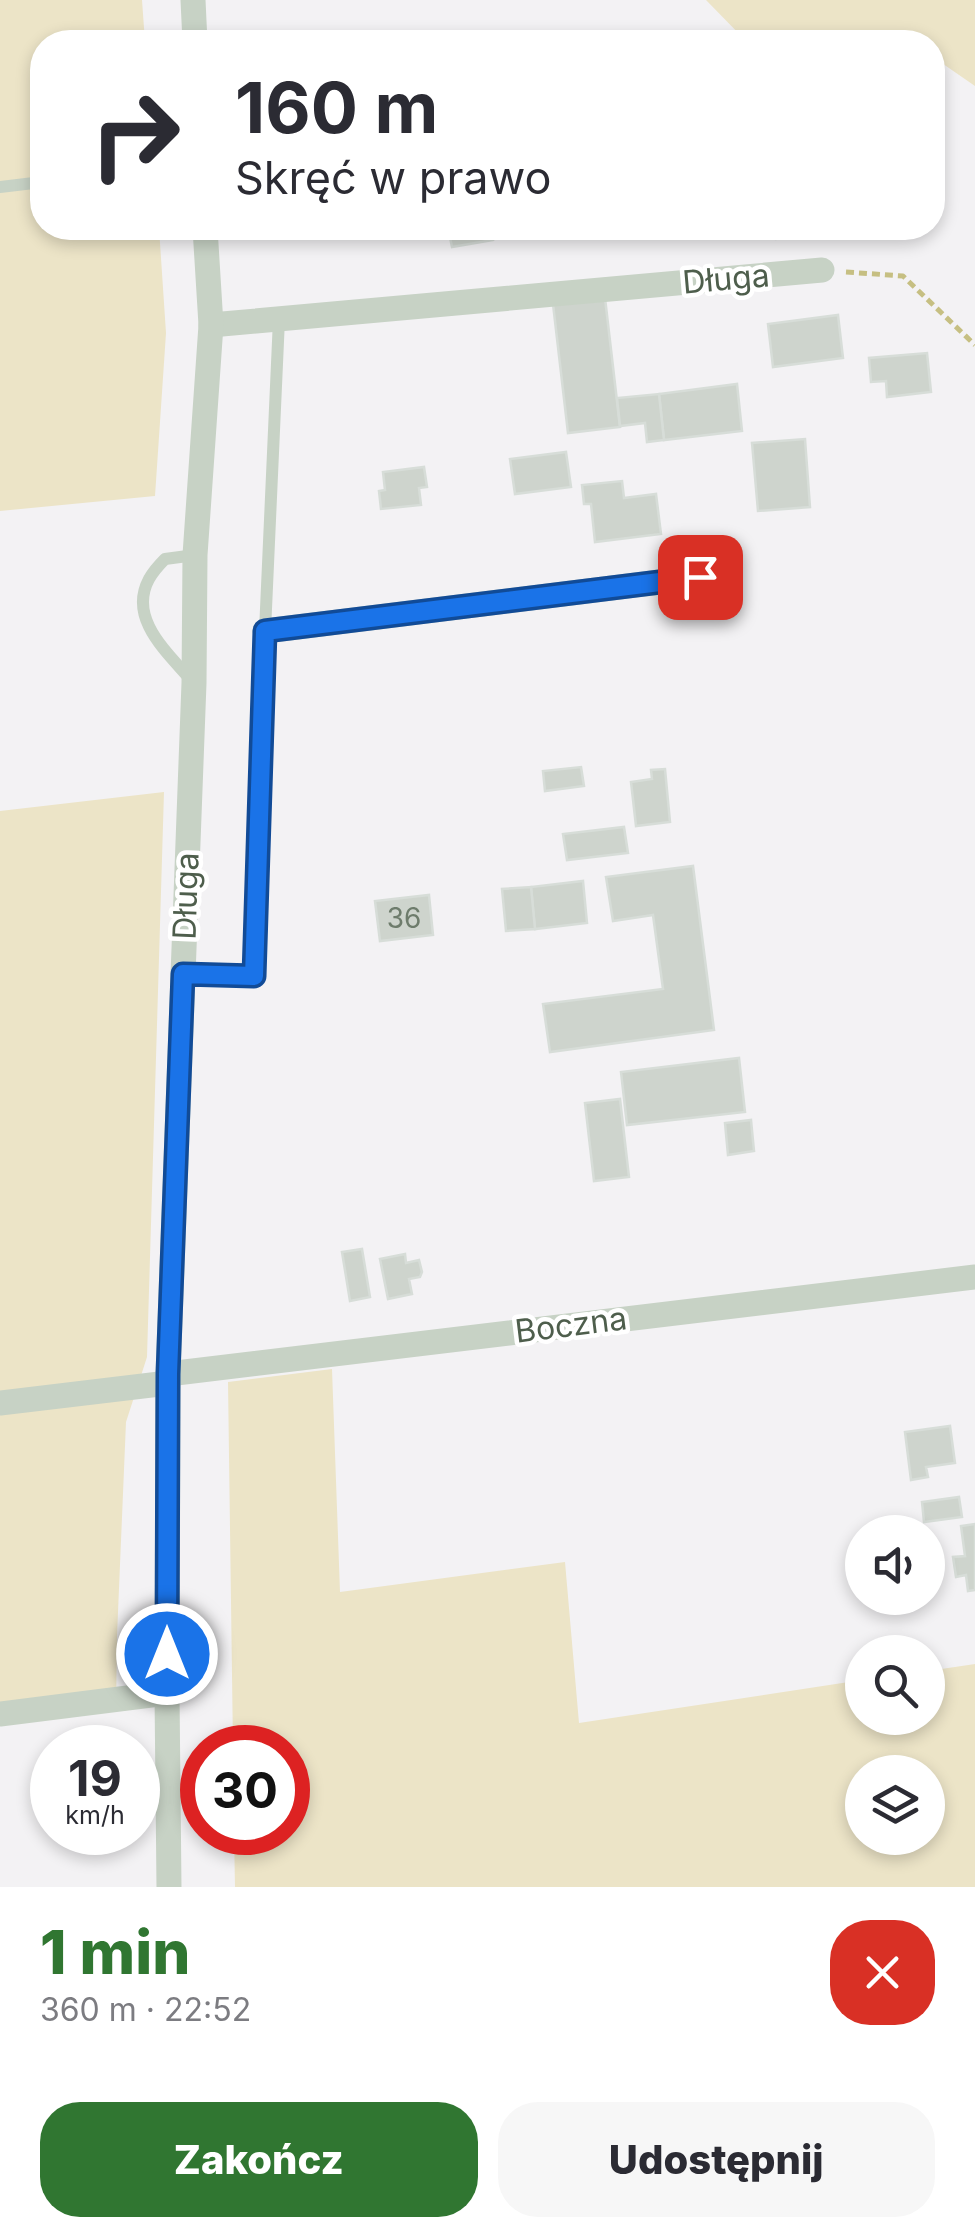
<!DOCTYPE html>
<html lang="pl">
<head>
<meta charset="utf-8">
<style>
	body { margin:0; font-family:Inter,sans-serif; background:#f7f7f7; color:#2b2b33; height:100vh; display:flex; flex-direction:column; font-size:38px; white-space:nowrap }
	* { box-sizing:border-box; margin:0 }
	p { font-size:32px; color:#7c7c81 }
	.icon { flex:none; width:55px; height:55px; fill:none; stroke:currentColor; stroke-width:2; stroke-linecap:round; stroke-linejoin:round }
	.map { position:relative; height:1887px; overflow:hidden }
	.details { display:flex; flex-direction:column; background:#fff; flex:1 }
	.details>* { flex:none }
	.banner { position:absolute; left:30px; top:30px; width:915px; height:210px; border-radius:40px; box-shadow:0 5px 15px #0003; background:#fff; color:#2b2b33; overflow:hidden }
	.buttons { position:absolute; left:845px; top:1515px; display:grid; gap:20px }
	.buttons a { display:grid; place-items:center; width:100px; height:100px; border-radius:50%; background:#fff; box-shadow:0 5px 15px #0003; font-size:50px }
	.speed { position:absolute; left:30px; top:1725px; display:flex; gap:20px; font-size:50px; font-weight:700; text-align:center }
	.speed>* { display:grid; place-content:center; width:130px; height:130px; border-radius:50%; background:#fff; box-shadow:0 5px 15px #0003; line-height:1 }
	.speed small { font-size:25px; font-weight:400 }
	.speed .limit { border:15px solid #d22; background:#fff; color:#111 }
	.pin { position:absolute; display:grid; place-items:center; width:85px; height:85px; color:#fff; margin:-42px; border-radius:20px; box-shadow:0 5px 15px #0006 }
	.me { position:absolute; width:110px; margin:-55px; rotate:0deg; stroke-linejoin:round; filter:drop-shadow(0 0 8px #0008) }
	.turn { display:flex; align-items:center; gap:35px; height:210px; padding:0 40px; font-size:45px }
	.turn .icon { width:130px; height:130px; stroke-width:2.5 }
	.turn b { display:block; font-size:70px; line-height:85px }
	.round { display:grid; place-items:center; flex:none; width:105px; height:105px; border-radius:40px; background:#f7f7f7 }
	.overview { display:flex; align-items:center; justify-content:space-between; height:170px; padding:0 40px }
	h1 { font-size:60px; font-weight:800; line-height:75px; color:#307631 }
	.cta { display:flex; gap:20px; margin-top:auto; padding:20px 40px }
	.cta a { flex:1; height:115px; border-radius:40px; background:#307631; color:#fff; font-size:40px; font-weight:800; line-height:115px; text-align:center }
	.cta a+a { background:#f7f7f7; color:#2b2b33 }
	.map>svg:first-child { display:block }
	.green { fill:#ece4c7; fill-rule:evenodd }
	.building { fill:#ced4cd; stroke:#d7ddd8; stroke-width:2.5 }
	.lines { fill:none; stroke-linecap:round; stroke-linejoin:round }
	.path { stroke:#c6bf82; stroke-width:5; stroke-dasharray:8 5; stroke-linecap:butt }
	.lane { stroke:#c7d2c5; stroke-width:12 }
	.street { stroke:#c7d2c5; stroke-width:25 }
	.route-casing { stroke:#114b97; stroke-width:25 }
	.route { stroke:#1a73e8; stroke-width:18 }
	.labels { text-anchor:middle; stroke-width:9; stroke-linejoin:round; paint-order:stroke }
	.number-label { font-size:28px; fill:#6e7c6c }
	.street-label { font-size:32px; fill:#4e5e4c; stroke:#fff }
</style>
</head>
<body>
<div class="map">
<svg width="975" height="1887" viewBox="0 0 975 1887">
	<rect width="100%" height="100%" fill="#f3f2f4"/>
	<!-- green -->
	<g class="green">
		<polygon points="0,0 142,0 145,42 42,42 42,228 159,228 166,333 155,496 0,511"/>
		<polygon points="706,0 975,0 975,86 933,57 932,42 747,42"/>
		<polygon points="164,792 147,1357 126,1422 117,1636 116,1709 0,1723 0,811"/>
		<path d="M332 1369 340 1592 565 1562 579 1723 862 1680V1718H928V1671L975 1664V1887H235L234 1833 288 1832V1748L233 1747 228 1382ZM928 1772V1838H862V1772Z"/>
	</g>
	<!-- building -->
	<g class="building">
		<polygon points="448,228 491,228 493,240 452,247"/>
		<polygon points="775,228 865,228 866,231 776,239"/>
		<polygon points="605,298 620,427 568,433 553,304"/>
		<polygon points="838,315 843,358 773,367 768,324"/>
		<polygon points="927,353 931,392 887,397 886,381 871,382 869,358"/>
		<polygon points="737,384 742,431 664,440 659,394"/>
		<polygon points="659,394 664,440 647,442 645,423 620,426 617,398"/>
		<polygon points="805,439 810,507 758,511 752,443"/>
		<polygon points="566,452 571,487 515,494 510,459"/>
		<polygon points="424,467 427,487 419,488 421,505 381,509 379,491 385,490 383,472"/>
		<polygon points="622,481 624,498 656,494 661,534 595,542 591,504 584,504 582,485"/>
		<polygon points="581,767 584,786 545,791 543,771"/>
		<polygon points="665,769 670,822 636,826 631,782 652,779 651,770"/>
		<polygon points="624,827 628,853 567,860 563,834"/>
		<polygon points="693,866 714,1030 550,1052 543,1004 663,989 653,915 613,921 606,877"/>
		<polygon points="583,881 587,923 535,929 531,887"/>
		<polygon points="531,887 535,929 506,931 502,889"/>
		<polygon points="429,895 433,935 380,941 375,901"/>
		<polygon points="739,1058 745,1112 627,1125 621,1072"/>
		<polygon points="620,1099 629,1177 594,1181 585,1103"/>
		<polygon points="751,1120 754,1151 728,1155 725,1123"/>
		<polygon points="362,1249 370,1297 350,1301 342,1252"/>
		<polygon points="405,1254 406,1263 419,1260 422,1272 420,1277 409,1279 412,1294 388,1299 380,1259"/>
		<polygon points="950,1426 955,1463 926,1467 928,1477 911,1480 905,1432"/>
		<polygon points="959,1497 962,1517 924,1522 922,1502"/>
		<polygon points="975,1524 975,1590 968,1591 966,1575 956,1577 953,1557 965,1556 961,1526"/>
	</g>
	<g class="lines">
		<!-- path -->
		<polyline class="path" points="846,272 903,276 975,345"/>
		<!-- lane -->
		<g class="lane">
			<polyline points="0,187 42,182"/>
			<path d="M190 679C166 651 128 618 149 579 153 572 159 565 165 559L195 555"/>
			<polyline points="183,974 254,975 265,631 279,319"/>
		</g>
		<!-- street -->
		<g class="street">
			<polyline points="193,0 195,42"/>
			<polyline points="211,325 822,270"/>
			<polyline points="265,631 700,577"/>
			<polyline points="168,1374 975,1277"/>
			<polyline points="0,1403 168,1383"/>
			<polyline points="0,1714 167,1693"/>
			<polyline points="169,1887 167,1693 168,1374 194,683 195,555 211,325 205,228"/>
		</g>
	</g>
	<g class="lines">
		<defs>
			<polyline id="route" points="167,1654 168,1374 183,974 254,976 265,631 700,577"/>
		</defs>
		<!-- route casing -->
		<use href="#route" class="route-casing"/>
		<!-- route -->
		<use href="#route" class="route"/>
	</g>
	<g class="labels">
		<!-- number labels -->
		<g class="number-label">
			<text x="404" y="928">36</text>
		</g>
		<!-- street labels -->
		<g class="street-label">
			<text transform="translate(726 279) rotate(-5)" y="11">Długa</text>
			<text transform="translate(186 896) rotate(-88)" y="11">Długa</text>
			<text transform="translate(571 1325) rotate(-7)" y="11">Boczna</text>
		</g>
	</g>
</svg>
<div class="buttons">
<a><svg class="icon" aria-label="sound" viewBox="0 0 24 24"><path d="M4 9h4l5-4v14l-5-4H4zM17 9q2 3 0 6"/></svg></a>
<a><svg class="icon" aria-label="search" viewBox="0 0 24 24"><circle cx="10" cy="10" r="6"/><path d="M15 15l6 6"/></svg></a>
<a><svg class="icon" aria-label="layers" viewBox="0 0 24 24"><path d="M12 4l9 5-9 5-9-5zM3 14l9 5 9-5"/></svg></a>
</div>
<div class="speed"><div>19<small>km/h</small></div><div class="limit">30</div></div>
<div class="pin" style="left:700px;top:577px;background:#d93025"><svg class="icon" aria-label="arrive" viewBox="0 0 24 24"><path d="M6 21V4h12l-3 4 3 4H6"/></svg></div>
<svg class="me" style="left:167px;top:1654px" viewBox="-20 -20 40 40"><circle r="17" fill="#1a73e8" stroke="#fff" stroke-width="3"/><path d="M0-11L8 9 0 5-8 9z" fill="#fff"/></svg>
<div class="banner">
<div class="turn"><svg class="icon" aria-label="right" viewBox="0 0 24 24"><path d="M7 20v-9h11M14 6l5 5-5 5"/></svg><div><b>160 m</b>Skręć w prawo</div></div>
</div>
</div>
<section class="details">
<div class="overview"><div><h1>1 min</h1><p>360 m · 22:52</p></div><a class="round" style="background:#d93025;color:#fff"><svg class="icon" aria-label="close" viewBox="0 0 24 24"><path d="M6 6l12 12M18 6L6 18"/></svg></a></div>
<div class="cta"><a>Zakończ</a><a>Udostępnij</a></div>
</section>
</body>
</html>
